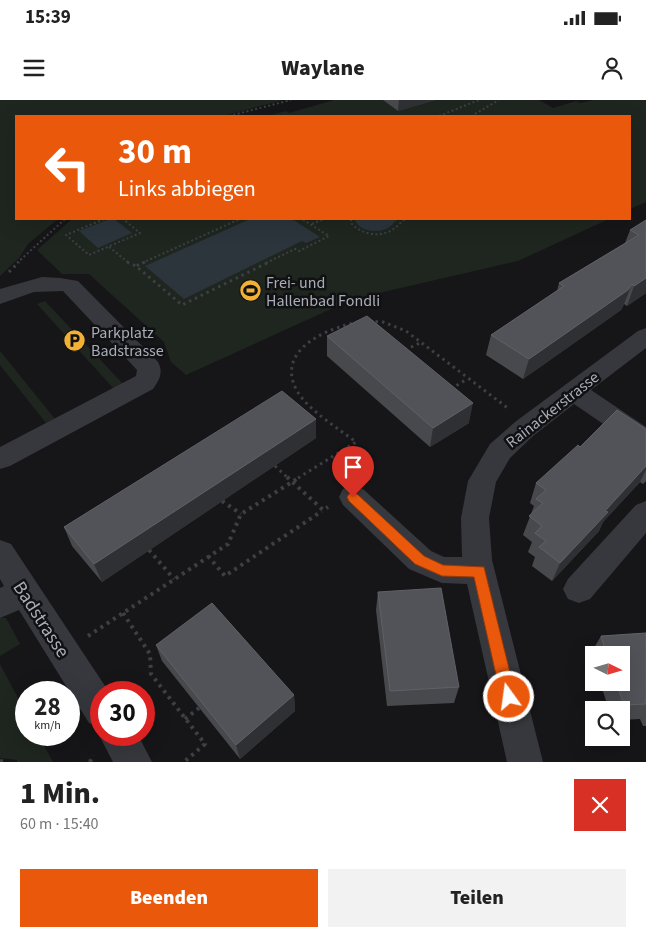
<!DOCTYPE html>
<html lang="de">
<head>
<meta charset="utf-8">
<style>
	body { margin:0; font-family:"Source Sans 3",sans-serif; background:#f2f2f2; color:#222; height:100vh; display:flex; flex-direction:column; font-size:19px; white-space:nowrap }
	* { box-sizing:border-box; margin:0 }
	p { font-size:16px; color:#767676 }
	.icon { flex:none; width:28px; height:28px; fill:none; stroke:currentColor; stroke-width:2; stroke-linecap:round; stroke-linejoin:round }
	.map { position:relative; height:662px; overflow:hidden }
	.side { display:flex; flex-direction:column; background:#fff; flex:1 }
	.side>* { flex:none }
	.hud { position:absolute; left:15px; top:15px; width:616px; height:105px; border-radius:0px; box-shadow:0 5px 20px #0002; background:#ea580c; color:#fff; overflow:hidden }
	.needle { width:32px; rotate:95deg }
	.tools { position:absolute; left:585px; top:546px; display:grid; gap:10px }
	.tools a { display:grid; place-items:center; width:45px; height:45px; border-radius:0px; background:#fff; box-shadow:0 5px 20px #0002; font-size:25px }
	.speed { position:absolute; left:15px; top:581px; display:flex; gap:10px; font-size:25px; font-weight:700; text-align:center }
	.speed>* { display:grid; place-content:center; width:65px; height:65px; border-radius:50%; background:#fff; box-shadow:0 5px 20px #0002; line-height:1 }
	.speed small { font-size:12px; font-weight:400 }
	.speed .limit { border:8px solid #d22; background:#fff; color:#111 }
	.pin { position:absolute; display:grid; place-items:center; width:42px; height:42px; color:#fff; margin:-51px -21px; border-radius:50% 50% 50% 0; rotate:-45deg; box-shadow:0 0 5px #0007 }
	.pin .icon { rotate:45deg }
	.me { position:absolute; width:55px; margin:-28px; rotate:346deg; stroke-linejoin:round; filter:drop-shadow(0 0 4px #0008) }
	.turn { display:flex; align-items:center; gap:18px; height:105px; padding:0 20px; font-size:22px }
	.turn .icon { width:65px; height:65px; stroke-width:2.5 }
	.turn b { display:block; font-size:35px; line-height:42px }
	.round { display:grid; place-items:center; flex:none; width:52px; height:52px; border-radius:0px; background:#f2f2f2 }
	.summary { display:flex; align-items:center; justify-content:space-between; height:85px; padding:0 20px }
	h1 { font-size:30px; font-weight:800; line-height:38px }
	.button { display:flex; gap:10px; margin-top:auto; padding:10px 20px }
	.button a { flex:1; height:58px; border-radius:0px; background:#ea580c; color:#fff; font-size:20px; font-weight:800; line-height:58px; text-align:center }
	.button a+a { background:#f2f2f2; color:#222 }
	.status { display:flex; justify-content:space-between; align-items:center; height:35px; padding:0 25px; background:#fff; direction:ltr }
	.status svg { height:14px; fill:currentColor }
	header { display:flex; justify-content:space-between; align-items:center; height:65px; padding:0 20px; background:#fff; font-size:22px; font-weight:800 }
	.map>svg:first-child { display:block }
	.green { fill:#1e261f }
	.water { fill:#2c353c }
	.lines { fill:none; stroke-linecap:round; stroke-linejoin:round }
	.path-far2 { stroke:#3d3f44; stroke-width:2; stroke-dasharray:2 2.5; stroke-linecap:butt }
	.path-far1 { stroke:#3d3f44; stroke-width:3; stroke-dasharray:2.5 4; stroke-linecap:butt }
	.path { stroke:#3d3f44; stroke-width:4; stroke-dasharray:3 4.5; stroke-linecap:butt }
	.minor { fill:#37383d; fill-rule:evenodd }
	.wall { fill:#47494d }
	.shaded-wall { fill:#2f3033 }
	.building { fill:#525359; stroke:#5f6168 }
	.route { fill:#ea580c; stroke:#983908 }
	.labels { text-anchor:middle; stroke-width:5; stroke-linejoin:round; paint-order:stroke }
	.poi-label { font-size:16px; fill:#a8adb8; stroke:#111113; text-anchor:start }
	.street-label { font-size:16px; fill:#a8adb8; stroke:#111113 }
	.near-street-label { font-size:19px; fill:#a8adb8; stroke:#111113 }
</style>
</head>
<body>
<div class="status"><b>15:39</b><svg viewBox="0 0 49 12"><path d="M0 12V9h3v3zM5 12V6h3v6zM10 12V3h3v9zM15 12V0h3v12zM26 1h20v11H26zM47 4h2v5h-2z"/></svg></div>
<header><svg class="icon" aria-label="menu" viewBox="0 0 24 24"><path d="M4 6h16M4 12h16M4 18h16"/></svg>Waylane<svg class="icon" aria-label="person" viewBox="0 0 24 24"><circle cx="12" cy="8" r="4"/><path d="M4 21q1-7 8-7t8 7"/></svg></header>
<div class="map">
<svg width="646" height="662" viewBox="0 0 646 662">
	<rect width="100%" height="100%" fill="#161618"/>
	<!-- green -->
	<g class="green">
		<polygon points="0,0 283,0 223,16 16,16 16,119 58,119 28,144 19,158 0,176"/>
		<polygon points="334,0 539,0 553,8 576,1 580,3 594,0 646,0 646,102 630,109 630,16 268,16 286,11 289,13"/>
		<polygon points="72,119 609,119 518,161 353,199 186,275 171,262 164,242 89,174 62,174 37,150"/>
		<polygon points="45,201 123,284 114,289 37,204"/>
		<polygon points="0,251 55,319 46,323 0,265"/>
		<polygon points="0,518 6,518 20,544 0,556"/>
		<polygon points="0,564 26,613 26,635 38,635 53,662 17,662 17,660 0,658"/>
	</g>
	<!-- water -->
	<g class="water">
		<polygon points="110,119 114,119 132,133 98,148 79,131"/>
		<polygon points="250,119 292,119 320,137 306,143 302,141 184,199 145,166"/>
		<path d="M355 119H398C394 122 391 127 386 129 375 133 358 131 355 119Z"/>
	</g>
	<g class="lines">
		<!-- path-far2 -->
		<g class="path-far2">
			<polyline points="229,16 291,0"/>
			<polyline points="439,16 479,0"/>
			<polyline points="471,16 499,0"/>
			<polyline points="104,119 66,135 89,155 140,133 123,119"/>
			<path d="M351 119V123C361 134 379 138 392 130 397 127 401 122 405 119"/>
			<polyline points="312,124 324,119"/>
			<polyline points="109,147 129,163"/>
			<polyline points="17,163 65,119"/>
			<polyline points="142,163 240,119"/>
			<polyline points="266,163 295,149 299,151 329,136 302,119"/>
		</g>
		<!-- path-far1 -->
		<g class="path-far1">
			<polyline points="127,162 136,166"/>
			<polyline points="145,162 136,166 182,205 269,162"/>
			<polyline points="9,172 19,162"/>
			<polyline points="369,221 383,222 406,231 509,309"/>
			<polyline points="405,250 420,243"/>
			<polyline points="451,289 467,279"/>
			<polyline points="275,366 288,378"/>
			<path d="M298 378 356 342C338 328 306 309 296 289 276 249 328 228 358 222"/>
		</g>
		<!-- path -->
		<g class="path">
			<polyline points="287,377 323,410 328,407"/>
			<polyline points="222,401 241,414"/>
			<polyline points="149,450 174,479"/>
			<polyline points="208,456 225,476 322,411"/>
			<polyline points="123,513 150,554 151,574 205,644 184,662"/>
			<polyline points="88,536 228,444 241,414 300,377"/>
			<polyline points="185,619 199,608"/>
			<polyline points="0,661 6,662"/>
			<polyline points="90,662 93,655"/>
		</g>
		<!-- minor -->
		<g class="minor">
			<path d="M42 177 60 178 78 181 158 262C164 273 159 280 153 289L10 366 0 369V347L136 276 137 270 63 191 34 192 0 204V189Z"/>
			<polygon points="646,228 646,248 591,290 646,327 646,350 637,347 574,304 533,336 510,358 496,382 489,418 492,460 543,662 507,662 467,484 442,483 409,469 343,405 339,397 343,389 353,386 363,389 431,451 444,457 462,457 461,418 468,381 490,344 515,322 638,231"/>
			<polygon points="646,401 646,433 590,499 579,503 568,499 563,489 568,479 636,405"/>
			<polygon points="0,440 11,444 109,592 101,592 101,628 89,623 19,510 0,518 0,488 4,486 0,479"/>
			<polygon points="101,630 101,635 138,635 152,662 113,662 99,635"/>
		</g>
	</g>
	<!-- wall -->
	<g class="wall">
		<polygon points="383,0 435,0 398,11"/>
		<polygon points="646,120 646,193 627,206 624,204 621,210 523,279 486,255 491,235 557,191 559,183 625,143 630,130"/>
		<polygon points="327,236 469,323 430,347 327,256"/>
		<polygon points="316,319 316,338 102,482 72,446 64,427"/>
		<polygon points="646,329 646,381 643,384 640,382 615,409 603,422 599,431 552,481 532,466 535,457 528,452 532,442 523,435 534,406 530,403 536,383"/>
		<polygon points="378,492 459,587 454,603 387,606 376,510"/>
		<polygon points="646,533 646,626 643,626 640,619 621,620 621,610 609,610 600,582 621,582 621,555 594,555 594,562 591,553 601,536"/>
		<polygon points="156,545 294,595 295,611 240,659 162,561"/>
	</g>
	<!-- shaded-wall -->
	<g class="shaded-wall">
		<polygon points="399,0 435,0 398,11"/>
		<polygon points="646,178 646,193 627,206 634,186"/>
		<polygon points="632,184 624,204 621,210 523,279 529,259"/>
		<polygon points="473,303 469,323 430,347 433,328"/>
		<polygon points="316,319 316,338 102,482 94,464"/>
		<polygon points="646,366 646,370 640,382 603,422 599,431 552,481 560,463 605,411"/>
		<polygon points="294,595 295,611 240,659 236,645"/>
	</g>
	<!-- building -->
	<g class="building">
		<polygon points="646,120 646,178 634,186 632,184 628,190 529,259 491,235 564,186 559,183 639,135 630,130"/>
		<polygon points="367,216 473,303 433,328 327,236"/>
		<polygon points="282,291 316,319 94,464 64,427"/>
		<polygon points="617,310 646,329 646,366 605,411 608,412 560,463 539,447 546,441 535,433 542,426 529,416 543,403 536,399 546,390 536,383 578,345 580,347"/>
		<polygon points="441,488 459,587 390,591 378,492"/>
		<polygon points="212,503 294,595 236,645 156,545"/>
		<polygon points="646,533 646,604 624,605 616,582 621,582 621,555 607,555 601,536"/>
	</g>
	<!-- route -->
	<polygon class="route" points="353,392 357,394 424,456 443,465 484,467 516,597 514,602 509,604 503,602 501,597 474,477 442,476 415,464 349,401 347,397 349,394"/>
	<!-- icons -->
	<defs>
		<symbol id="stadium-disc" viewBox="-11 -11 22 22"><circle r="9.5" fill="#f2b134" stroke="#111113"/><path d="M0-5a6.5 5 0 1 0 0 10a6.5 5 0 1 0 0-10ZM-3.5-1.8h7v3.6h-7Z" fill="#111"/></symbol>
		<symbol id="parking-disc" viewBox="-11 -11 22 22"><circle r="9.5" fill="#f2b134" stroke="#111113"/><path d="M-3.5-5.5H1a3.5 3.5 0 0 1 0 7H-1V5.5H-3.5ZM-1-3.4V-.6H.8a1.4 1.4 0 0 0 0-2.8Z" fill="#111"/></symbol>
	</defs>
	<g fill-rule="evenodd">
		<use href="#stadium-disc" x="238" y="178" width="25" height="25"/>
		<use href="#parking-disc" x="62" y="228" width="25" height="25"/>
	</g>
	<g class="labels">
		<!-- poi labels -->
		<g class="poi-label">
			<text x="266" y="188">Frei- und<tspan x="266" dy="18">Hallenbad Fondli</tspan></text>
			<text x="91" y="238">Parkplatz<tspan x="91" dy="18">Badstrasse</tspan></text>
		</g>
		<!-- street labels -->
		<g class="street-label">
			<text transform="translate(552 309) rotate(-38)" y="6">Rainackerstrasse</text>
		</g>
		<!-- near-street labels -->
		<g class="near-street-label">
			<text transform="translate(42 519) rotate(57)" y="7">Badstrasse</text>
		</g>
	</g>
</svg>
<div class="tools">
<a><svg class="needle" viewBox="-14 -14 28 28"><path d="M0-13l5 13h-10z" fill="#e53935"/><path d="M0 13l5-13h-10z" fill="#767676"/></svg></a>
<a><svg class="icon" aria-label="search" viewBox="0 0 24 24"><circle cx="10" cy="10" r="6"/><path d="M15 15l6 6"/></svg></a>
</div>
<div class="speed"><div>28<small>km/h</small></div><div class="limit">30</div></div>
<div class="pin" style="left:353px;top:397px;background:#d93025"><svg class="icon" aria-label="arrive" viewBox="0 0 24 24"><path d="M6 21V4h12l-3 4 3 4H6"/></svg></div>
<svg class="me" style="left:509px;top:597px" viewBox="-20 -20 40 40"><circle r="17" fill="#ea580c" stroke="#fff" stroke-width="3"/><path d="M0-11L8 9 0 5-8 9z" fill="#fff"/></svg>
<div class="hud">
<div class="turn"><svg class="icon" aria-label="left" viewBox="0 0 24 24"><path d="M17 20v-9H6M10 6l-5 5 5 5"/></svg><div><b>30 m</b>Links abbiegen</div></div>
</div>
</div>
<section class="side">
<div class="summary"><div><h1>1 Min.</h1><p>60 m · 15:40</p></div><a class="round" style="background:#d93025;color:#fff"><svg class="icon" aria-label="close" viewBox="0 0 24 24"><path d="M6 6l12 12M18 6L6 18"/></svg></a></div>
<div class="button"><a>Beenden</a><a>Teilen</a></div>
</section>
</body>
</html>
